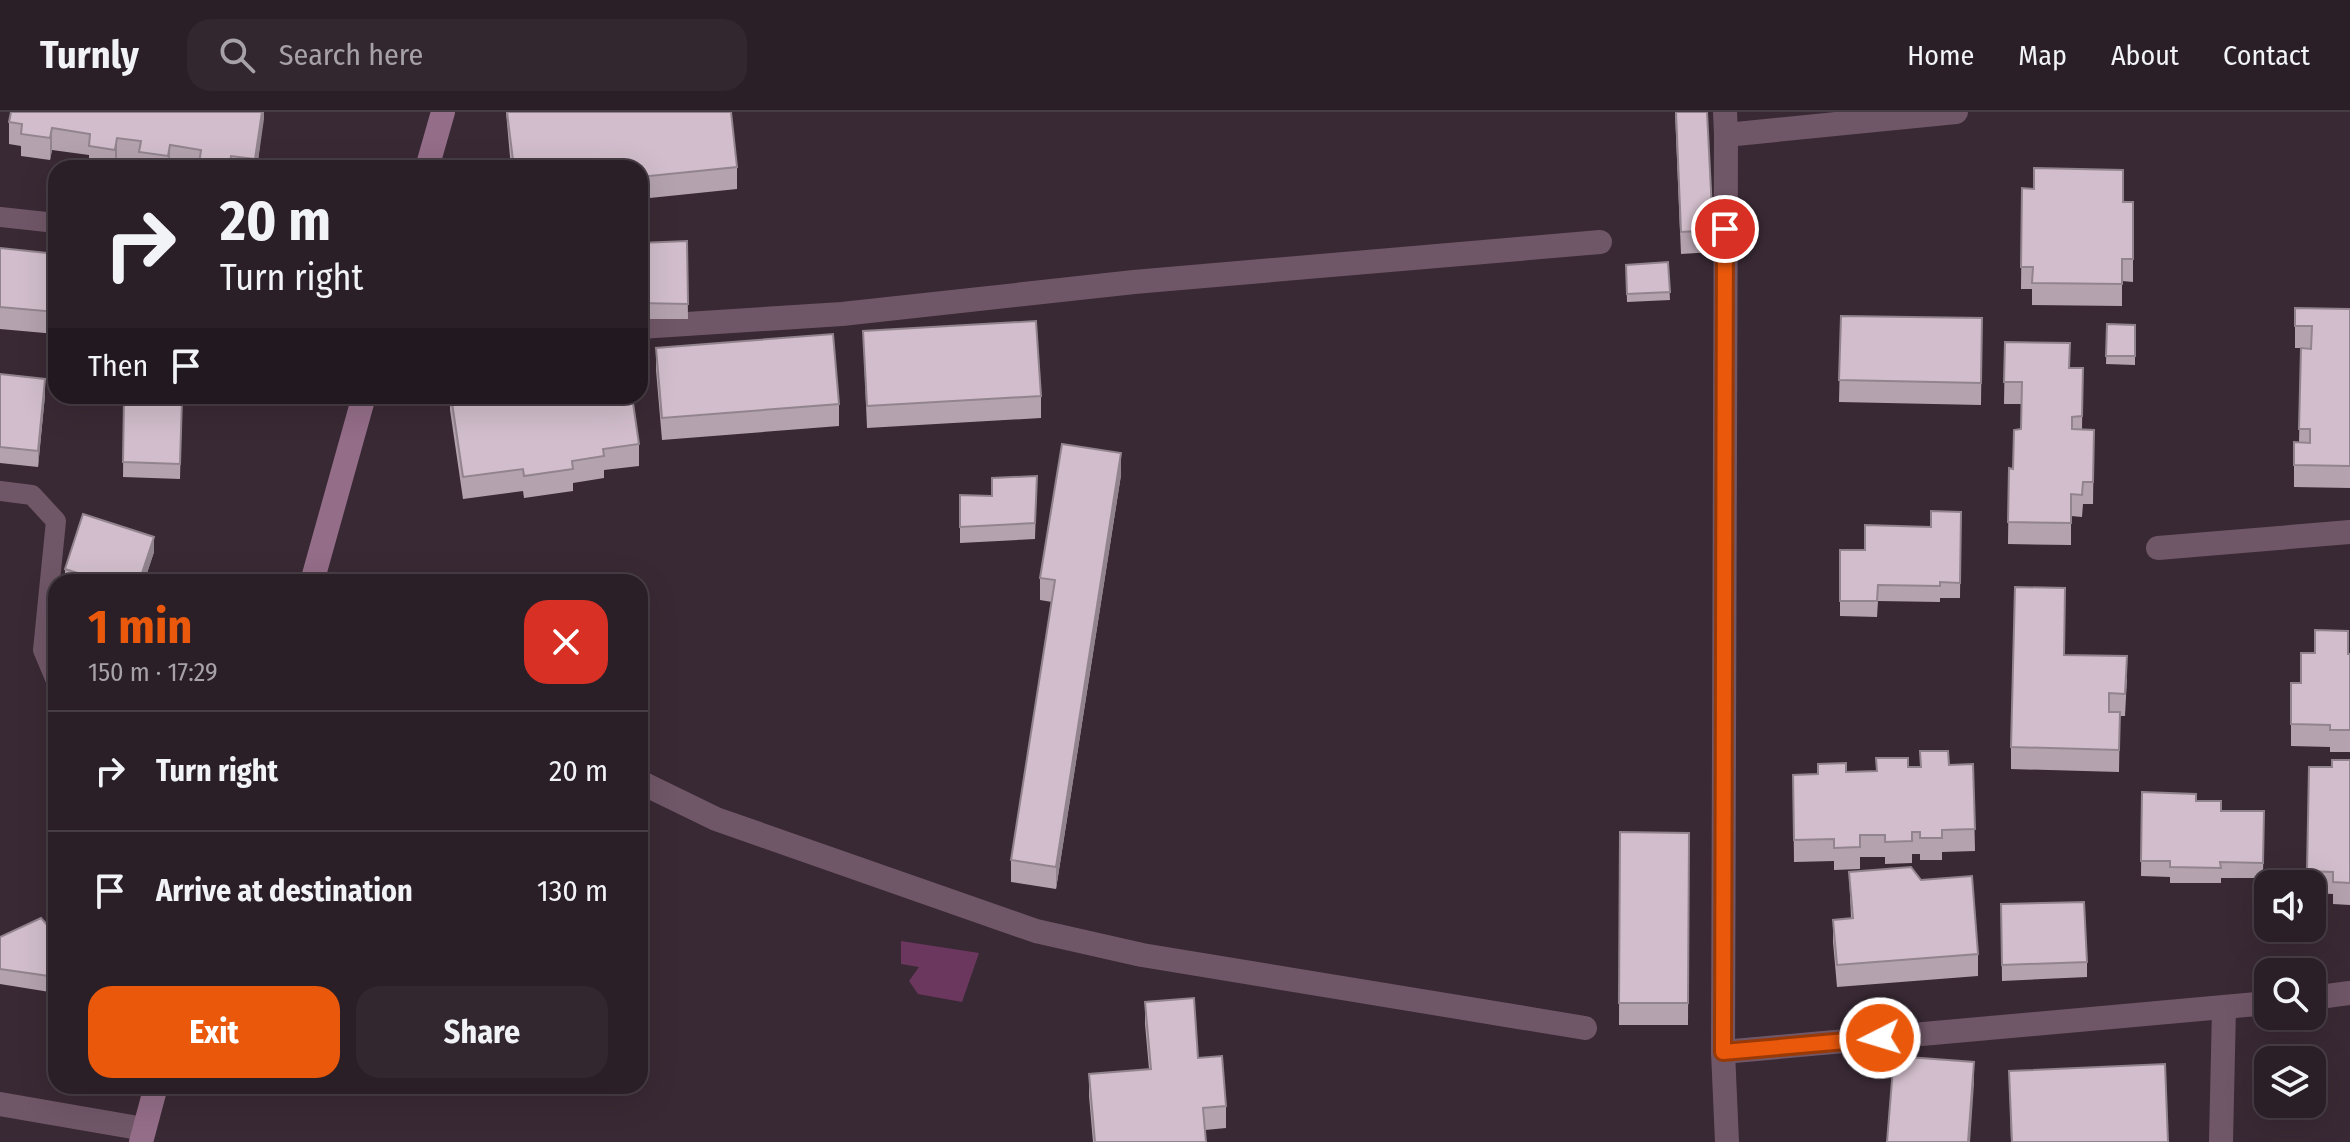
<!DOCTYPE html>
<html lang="en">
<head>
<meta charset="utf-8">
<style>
	body { margin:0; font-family:"Fira Sans Condensed",sans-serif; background:#33272f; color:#f1f3f6; height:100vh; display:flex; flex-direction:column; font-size:30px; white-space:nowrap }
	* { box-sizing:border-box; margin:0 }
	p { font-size:26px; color:#a6a2a7 }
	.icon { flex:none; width:44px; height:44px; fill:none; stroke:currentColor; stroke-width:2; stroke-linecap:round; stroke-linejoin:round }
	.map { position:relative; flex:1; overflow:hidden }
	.side { position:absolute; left:48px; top:462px; width:600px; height:520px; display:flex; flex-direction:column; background:#2b1f27; border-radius:24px; box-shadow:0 8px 32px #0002,0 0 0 2px #473d44 }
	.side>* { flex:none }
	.hud { position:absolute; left:48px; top:48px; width:600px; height:244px; border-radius:24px; box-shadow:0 8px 32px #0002,0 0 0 2px #473d44; background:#2b1f27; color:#f1f3f6; overflow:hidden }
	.controls { position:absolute; left:2254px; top:758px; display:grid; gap:16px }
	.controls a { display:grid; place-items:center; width:72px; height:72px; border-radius:16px; background:#2b1f27; box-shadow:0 8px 32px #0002,0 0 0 2px #473d44; font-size:40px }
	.pin { position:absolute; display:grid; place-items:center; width:68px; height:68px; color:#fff; margin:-34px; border:4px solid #fff; border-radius:50%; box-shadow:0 2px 8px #0007 }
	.me { position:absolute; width:88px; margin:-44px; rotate:265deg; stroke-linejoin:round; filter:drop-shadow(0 0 6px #0008) }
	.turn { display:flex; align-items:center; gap:28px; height:168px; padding:0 40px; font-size:36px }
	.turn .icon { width:104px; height:104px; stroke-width:2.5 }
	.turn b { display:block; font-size:56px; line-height:68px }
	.then { display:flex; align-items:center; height:76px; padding:0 40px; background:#0003; gap:16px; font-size:30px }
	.round { display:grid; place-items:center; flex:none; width:84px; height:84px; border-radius:24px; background:#33272f }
	.head { display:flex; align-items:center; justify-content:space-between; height:136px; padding:0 40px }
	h1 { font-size:48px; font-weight:700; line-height:60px; color:#ea580c }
	.primary-button { display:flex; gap:16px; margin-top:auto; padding:16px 40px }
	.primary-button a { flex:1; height:92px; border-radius:24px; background:#ea580c; color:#fff; font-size:32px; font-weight:700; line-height:92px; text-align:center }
	.primary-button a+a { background:#33272f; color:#f1f3f6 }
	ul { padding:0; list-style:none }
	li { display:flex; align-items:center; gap:24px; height:120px; padding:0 40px; border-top:2px solid #473d44 }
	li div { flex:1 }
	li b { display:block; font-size:30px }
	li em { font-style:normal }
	header { display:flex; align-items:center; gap:48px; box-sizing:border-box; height:112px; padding:0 40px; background:#2b1f27; border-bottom:2px solid #473d44 }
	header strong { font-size:38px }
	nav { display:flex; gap:44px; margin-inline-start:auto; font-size:28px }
	.search { width:560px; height:72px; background:#33272f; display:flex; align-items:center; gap:20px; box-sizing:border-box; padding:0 28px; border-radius:24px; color:#a6a2a7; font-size:30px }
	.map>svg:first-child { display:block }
	.green { fill:#6c375e }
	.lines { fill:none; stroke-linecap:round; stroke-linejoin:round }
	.lane { stroke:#705768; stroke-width:20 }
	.street { stroke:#705768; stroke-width:24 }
	.secondary { stroke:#946d88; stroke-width:24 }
	.wall { fill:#b4a3af }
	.shaded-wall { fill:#92848e }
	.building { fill:#d1bdcb; stroke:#92848e; stroke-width:2 }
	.route-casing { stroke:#983908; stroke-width:20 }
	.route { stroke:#ea580c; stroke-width:14 }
</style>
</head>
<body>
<header>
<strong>Turnly</strong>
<div class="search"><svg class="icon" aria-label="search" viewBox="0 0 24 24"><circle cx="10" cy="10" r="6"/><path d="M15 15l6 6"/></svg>Search here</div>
<nav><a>Home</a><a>Map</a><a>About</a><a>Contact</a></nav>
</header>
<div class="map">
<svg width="2350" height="1030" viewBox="0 0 2350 1030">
	<rect width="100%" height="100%" fill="#392934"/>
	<!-- green -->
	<polygon class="green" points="901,829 979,841 962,890 918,882 909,869 919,855 901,852"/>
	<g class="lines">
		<!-- lane -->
		<g class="lane">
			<polyline points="0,105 56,111"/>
			<polyline points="0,379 32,383 56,409 43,538 56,569"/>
		</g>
		<!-- street -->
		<g class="street">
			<polyline points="1725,0 1726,23 1956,0"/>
			<polyline points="1726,23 1723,940 1727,1030"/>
			<polyline points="640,215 842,202 1134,170 1600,130"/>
			<polyline points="2158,436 2350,420"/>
			<polyline points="640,670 716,707 1036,819 1142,843 1585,916"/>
			<polyline points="2312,886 2350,881"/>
			<polyline points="1723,940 2268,891"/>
			<polyline points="0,992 144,1017"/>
			<polyline points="2221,1030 2224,896"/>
		</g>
		<!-- secondary -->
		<g class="secondary">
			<polyline points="427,56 443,0"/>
			<polyline points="312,470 364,284"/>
			<polyline points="141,1030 156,974"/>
		</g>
	</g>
	<!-- wall -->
	<g class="wall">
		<polygon points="264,0 257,56 139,56 139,51 117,48 116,56 89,56 89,43 52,38 50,48 21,44 21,34 9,32 9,10"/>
		<polygon points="506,0 731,0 737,55 737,77 640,87 640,56 511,56"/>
		<polygon points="1675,0 1707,0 1713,140 1681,142"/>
		<polygon points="2022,76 2133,90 2133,170 2122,169 2122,194 2032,193 2032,177 2021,177"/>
		<polygon points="687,129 688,207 640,207 640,131"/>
		<polygon points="0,136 56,142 56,222 0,217"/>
		<polygon points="1668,150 1670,188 1627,190 1626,153"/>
		<polygon points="2295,196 2350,197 2350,376 2294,375 2294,330 2299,331 2301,236 2311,236 2295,236"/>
		<polygon points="1841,204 1982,206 1981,293 1839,290"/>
		<polygon points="2107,212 2135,213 2135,253 2106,252"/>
		<polygon points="863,219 1041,284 1041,306 867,316"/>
		<polygon points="2005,230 2070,256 2083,256 2082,317 2094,318 2093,392 2083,392 2082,405 2071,404 2071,433 2008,432 2009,356 2013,357 2021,317 2021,292 2004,292"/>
		<polygon points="656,236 839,292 839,314 662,328 656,258"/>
		<polygon points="0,262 45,283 38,355 0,351"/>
		<polygon points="450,284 632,284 639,332 639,354 604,358 604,366 573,371 573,379 524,386 523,379 463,387 450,298"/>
		<polygon points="124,286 182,287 180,367 123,365"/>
		<polygon points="1121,363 1056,777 1011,770 1011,748 1052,490 1040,488 1040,466"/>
		<polygon points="1037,364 1035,427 960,431 960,383 992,384"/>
		<polygon points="1961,400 1960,486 1940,486 1940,490 1878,489 1877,505 1840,504 1840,438 1865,438 1931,415"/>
		<polygon points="154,440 144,470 65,470 65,457"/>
		<polygon points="2348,542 2350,542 2350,640 2330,640 2330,635 2291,634 2291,571 2301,571"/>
		<polygon points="2064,543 2127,566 2125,604 2120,604 2119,660 2011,657 2011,635"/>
		<polygon points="1876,646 1908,655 1973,652 1975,739 1942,740 1942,748 1920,748 1920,742 1912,742 1912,751 1885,752 1885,745 1860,745 1860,757 1834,758 1834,749 1794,750 1793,663 1876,659"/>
		<polygon points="2350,648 2350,793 2333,792 2333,782 2312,781 2312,772 2307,772 2309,655 2332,655"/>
		<polygon points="2142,680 2196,689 2221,699 2264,699 2263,766 2221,766 2221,771 2170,771 2170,765 2141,764"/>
		<polygon points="1620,720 1689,721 1688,913 1619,913"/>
		<polygon points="1849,760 1921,768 1978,842 1978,864 1837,875 1833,830 1833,808 1851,806"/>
		<polygon points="2001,792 2087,850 2087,865 2002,869"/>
		<polygon points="56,823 56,881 0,872 0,825"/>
		<polygon points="1145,890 1198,946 1226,994 1226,1016 1205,1018 1206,1030 1093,1030 1089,984 1089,962 1149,957 1145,912"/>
		<polygon points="2009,959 2168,1030 2011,1030"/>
	</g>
	<!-- shaded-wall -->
	<g class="shaded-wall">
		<polygon points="262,0 264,0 264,7 257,56 255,56 255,47"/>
		<polygon points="52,16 52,38 50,48 50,26"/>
		<polygon points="117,26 117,48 115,56 115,38"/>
		<polygon points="170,33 170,55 168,56 168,44"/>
		<polygon points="45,267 45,283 38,355 38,339"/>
		<polygon points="1121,341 1121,363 1056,777 1056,755"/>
		<polygon points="154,425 154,440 144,470 139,470"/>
		<polygon points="1974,950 1974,972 1970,1030 1968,1030"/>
	</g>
	<!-- building -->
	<g class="building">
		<polygon points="11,0 262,0 255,47 231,44 229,56 199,52 201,38 170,33 168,44 139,40 141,29 117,26 115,38 89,34 90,22 52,16 50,26 21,22 22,12 9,10"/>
		<polygon points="507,0 731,0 737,55 640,65 640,56 514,56"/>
		<polygon points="1676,0 1707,0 1713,118 1681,120"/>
		<polygon points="2034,56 2123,58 2123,90 2133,90 2133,147 2122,147 2122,172 2032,171 2033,155 2021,155 2022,76 2034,77"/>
		<polygon points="687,129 688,192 640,191 640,131"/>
		<polygon points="0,136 56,142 56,200 0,195"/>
		<polygon points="1668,150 1670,180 1627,182 1626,153"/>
		<polygon points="2295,196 2350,197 2350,354 2294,353 2294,330 2310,331 2310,317 2299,317 2301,236 2311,237 2312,214 2295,214"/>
		<polygon points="1841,204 1982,206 1981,271 1839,268"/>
		<polygon points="1036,209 1041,284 867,294 863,219"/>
		<polygon points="2107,212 2135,213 2135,244 2106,244"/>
		<polygon points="833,222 839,292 662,306 656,236"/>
		<polygon points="2005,230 2070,231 2069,256 2083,256 2082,304 2072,305 2072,317 2094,318 2093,370 2083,370 2082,383 2071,382 2071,411 2008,410 2009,356 2013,357 2014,318 2021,317 2022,270 2004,270"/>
		<polygon points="0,262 45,267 38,339 0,335"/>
		<polygon points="451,284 632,284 639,332 603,337 604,344 572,349 573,357 524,364 523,357 463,365"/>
		<polygon points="124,286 182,287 180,352 123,350"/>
		<polygon points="1062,332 1121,341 1056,755 1011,748 1055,468 1040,466"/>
		<polygon points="1037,364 1035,411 960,415 960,383 992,384 992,366"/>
		<polygon points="1931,399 1961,400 1960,471 1940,470 1940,474 1878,473 1877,489 1840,489 1840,438 1865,438 1865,413 1931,415"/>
		<polygon points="83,402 154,425 139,470 106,470 65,457"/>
		<polygon points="2015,475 2065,476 2064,543 2127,544 2125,582 2109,581 2109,600 2120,600 2119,638 2011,635"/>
		<polygon points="2315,518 2348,519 2348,542 2350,542 2350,618 2330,618 2330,613 2291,612 2291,571 2301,571 2301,541 2315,541"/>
		<polygon points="1920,639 1948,639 1949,653 1973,652 1975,717 1942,718 1942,726 1920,726 1920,720 1912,720 1912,729 1885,730 1885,723 1860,723 1860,735 1834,736 1834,727 1794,728 1793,663 1818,662 1818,652 1846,651 1846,660 1877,659 1876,646 1908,646 1908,655 1921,655"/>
		<polygon points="2332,648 2350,648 2350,771 2333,770 2333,760 2307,759 2309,655 2332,655"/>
		<polygon points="2142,680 2196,682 2196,689 2221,689 2221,699 2264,699 2263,751 2220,750 2221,756 2170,755 2170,749 2141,749"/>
		<polygon points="1620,720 1689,721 1688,891 1619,891"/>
		<polygon points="1911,755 1921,768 1972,764 1978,842 1837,853 1833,808 1853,806 1849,760"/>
		<polygon points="2084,790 2087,850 2002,853 2001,792"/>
		<polygon points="41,806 56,823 56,865 0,857 0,825"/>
		<polygon points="1194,886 1198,946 1222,944 1226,994 1203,996 1206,1030 1095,1030 1089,962 1151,957 1145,890"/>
		<polygon points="1894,944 1974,950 1968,1030 1887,1030"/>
		<polygon points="2165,952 2168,1030 2012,1030 2009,959"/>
	</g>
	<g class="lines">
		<defs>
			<polyline id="route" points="1725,117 1723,940 1880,926"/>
		</defs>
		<!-- route casing -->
		<use href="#route" class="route-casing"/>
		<!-- route -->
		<use href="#route" class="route"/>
	</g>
</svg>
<div class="controls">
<a><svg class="icon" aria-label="sound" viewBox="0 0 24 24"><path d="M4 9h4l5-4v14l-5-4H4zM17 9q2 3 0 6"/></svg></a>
<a><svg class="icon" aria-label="search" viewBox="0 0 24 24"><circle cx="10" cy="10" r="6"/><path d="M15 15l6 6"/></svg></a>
<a><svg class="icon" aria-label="layers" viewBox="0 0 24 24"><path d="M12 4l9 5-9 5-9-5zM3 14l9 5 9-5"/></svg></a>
</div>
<div class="pin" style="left:1725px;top:117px;background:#d93025"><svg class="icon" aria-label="arrive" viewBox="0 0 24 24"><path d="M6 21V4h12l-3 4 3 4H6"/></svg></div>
<svg class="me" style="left:1880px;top:926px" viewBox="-20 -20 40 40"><circle r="17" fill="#ea580c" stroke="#fff" stroke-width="3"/><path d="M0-11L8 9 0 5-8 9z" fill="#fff"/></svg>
<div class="hud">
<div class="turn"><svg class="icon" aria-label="right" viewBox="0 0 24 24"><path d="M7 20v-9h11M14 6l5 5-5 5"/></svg><div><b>20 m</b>Turn right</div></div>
<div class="then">Then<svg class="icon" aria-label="arrive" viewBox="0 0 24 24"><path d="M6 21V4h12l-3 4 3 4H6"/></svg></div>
</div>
<section class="side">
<div class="head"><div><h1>1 min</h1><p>150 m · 17:29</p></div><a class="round" style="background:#d93025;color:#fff"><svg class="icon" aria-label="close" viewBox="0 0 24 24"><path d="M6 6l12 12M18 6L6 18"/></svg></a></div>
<ul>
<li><svg class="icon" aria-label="right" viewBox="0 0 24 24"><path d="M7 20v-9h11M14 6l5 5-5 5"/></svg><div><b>Turn right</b></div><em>20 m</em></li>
<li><svg class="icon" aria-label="arrive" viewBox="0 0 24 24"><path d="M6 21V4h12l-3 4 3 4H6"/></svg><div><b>Arrive at destination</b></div><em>130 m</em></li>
</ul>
<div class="primary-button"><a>Exit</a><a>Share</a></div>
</section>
</div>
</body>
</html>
